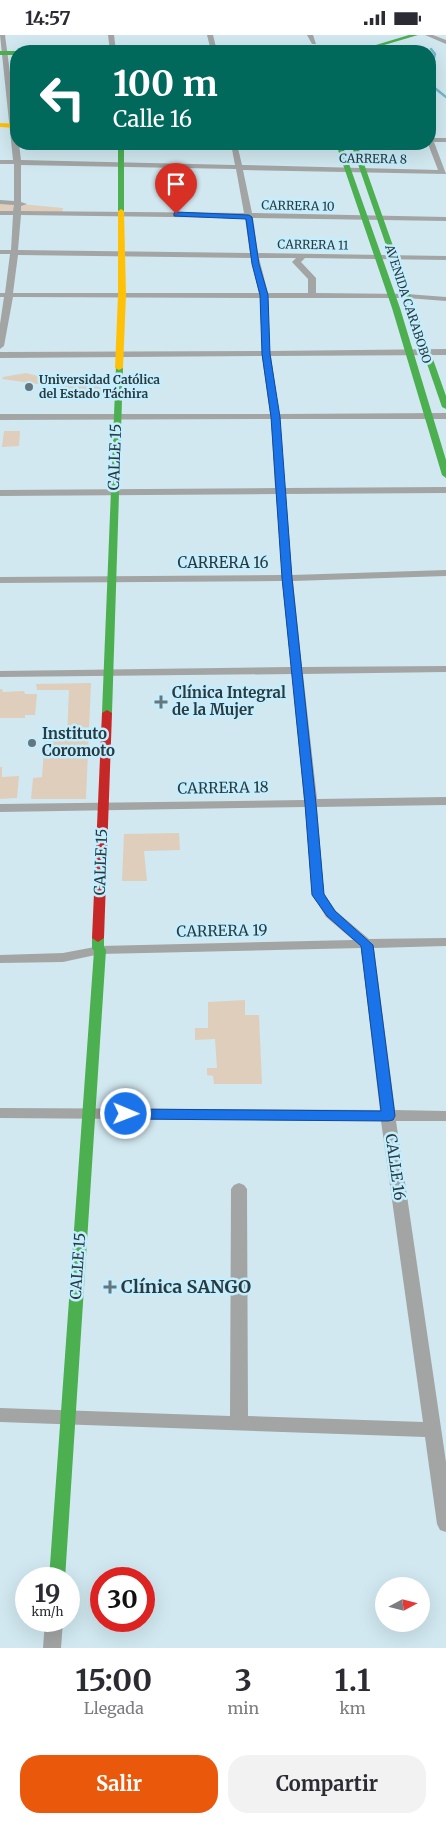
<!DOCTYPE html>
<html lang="es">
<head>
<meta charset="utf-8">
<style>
	body { margin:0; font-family:Merriweather,serif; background:#f2f2f3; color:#2b2b33; height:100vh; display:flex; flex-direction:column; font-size:19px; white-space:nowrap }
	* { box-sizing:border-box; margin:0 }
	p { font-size:16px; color:#7c7c81 }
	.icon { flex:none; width:28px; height:28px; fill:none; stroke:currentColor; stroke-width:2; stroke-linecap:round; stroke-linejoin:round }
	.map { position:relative; height:1613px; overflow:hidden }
	.details { display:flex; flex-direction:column; background:#fff; flex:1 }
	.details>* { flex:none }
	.banner { position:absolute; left:10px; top:10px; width:426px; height:105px; border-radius:20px; box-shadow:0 5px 20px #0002; background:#00695c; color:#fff; overflow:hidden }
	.needle { width:32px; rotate:83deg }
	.fabs { position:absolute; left:375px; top:1542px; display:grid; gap:10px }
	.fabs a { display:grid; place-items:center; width:55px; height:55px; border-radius:50%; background:#fff; box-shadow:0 5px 20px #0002; font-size:25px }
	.speed { position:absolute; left:15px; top:1532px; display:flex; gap:10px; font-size:25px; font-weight:700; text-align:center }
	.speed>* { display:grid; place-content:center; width:65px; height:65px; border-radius:50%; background:#fff; box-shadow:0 5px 20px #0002; line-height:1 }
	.speed small { font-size:12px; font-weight:400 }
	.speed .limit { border:8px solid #d22; background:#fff; color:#111 }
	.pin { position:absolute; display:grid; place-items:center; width:42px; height:42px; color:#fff; margin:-51px -21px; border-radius:50% 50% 50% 0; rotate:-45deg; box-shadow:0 0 5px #0007 }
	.pin .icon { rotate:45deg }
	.me { position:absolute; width:55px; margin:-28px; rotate:91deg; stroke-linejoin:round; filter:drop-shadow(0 0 4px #0008) }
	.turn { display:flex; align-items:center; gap:18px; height:105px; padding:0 20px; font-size:22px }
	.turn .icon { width:65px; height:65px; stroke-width:2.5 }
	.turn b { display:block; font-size:35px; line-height:42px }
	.eta { display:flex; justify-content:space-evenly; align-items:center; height:85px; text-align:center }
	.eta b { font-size:30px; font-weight:700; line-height:35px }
	.cta { display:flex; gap:10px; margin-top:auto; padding:10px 20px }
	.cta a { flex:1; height:58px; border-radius:20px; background:#ea580c; color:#fff; font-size:20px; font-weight:700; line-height:58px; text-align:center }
	.cta a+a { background:#f2f2f3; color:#2b2b33 }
	.status { display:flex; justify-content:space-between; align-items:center; height:35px; padding:0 25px; background:#fff; direction:ltr }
	.status svg { height:14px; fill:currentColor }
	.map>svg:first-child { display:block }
	.green { fill:#dfcebb }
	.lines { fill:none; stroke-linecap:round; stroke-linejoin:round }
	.stream { stroke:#75b6ca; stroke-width:2.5 }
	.street { fill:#a2a5a4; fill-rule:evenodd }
	.fast { fill:#4caf50; fill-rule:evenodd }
	.slow { fill:#ffc107; fill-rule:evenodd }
	.jam { fill:#c62828; fill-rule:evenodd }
	.route { fill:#1a73e8; stroke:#114b97 }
	.poi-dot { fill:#64777e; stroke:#c4eefd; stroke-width:2 }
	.labels { text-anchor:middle; stroke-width:5; stroke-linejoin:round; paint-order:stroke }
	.far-street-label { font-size:12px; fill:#293a40; stroke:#c4eefd }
	.far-poi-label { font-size:12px; font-weight:bold; fill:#293a40; stroke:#c4eefd; text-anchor:start }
	.street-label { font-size:15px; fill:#293a40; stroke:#c4eefd }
	.poi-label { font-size:15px; font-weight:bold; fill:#293a40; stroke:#c4eefd; text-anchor:start }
	.near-poi-label { font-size:18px; font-weight:bold; fill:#293a40; stroke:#c4eefd; text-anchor:start }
</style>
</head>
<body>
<div class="status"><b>14:57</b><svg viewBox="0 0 49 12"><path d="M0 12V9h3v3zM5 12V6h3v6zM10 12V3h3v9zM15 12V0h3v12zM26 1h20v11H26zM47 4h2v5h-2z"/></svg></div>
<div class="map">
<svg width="446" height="1613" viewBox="0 0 446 1613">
	<rect width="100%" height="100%" fill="#d1e8f0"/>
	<!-- green -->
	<g class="green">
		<polygon points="0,167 63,173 62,178 0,178"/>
		<polygon points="26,338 38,341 52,340 68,347 90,348 109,357 109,359 2,344 3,342"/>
		<polygon points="4,396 20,396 19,411 2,412"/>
		<polygon points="91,648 86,764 31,764 33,743 42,742 45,701 67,700 69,655 37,655 36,649"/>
		<polygon points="0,654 2,654 3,657 24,656 25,659 37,659 35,680 25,680 25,683 0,683"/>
		<polygon points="0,732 2,732 2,742 19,741 17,763 0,764"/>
		<polygon points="179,798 180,815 144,816 147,846 122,846 124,799"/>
		<polygon points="245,965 245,980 259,980 262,1049 214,1049 213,1041 207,1040 207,1033 217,1033 215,1004 195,1005 195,993 208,993 208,967"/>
	</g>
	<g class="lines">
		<!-- stream -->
		<g class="stream">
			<polyline points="430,38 435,19 431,14"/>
			<polyline points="430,43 431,50 446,62"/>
		</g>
		<!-- street -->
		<g class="street">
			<path d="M0 0H5L16 84V109H19L21 125 235 130 231 109H237L242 130 438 135 428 109H430V103H446V107H434L446 139 243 135 252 178 446 182V186L253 183 258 218 446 221V225L305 223 301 227 316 243V258L407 259 446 262V266L407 263H268L270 316 446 314V320L271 321 279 379 446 378V384H280L285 453 446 452V458L286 459 292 540 446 535V541L293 546 302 632 446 631V637L303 639 317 764 446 762V770L317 772 324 859 336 876 369 904 446 903V911L374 913 395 1075 446 1076V1086H396L446 1427V1497L440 1495 437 1489 425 1402 0 1387V1373L230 1381 231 1154 234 1150 239 1148 244 1150 247 1154 248 1381 423 1387 381 1086 0 1083V1073L380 1075 361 913 100 919 63 927 0 928V920L63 918 100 911 353 905 326 882 312 859 305 772 0 777V769L304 765 292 639 0 642V636L291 632 282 546 0 548V542L282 540 276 459 0 461V455L275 453 271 384 0 385V379H270L262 321 0 323V317L262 316 260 263 13 262 4 311 0 314V289L4 262H0V258H5L10 219H0V215H11L13 180H0V176H13L14 170 0 169V165L14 166V129H0V125H13ZM21 130 236 134 244 178 21 176V171L27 169 21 167ZM21 180 245 183 250 218 18 215ZM18 220 251 223 259 258H13ZM259 223H296L292 227 308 244V258H268Z"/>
			<polygon points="108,0 114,0 116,16 110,16"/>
			<polygon points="207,0 213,0 217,16 211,16"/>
			<polygon points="307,0 313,0 316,9 312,9"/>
			<polygon points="425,0 433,0 446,5 446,9"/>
			<polygon points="45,1586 63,1586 61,1613 43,1613"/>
		</g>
		<!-- fast -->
		<g class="fast">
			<polygon points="409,0 418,0 364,16 356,16"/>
			<rect x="0" y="16" width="16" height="4"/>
			<polygon points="118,109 124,109 124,176 121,178 118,176"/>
			<polygon points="336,109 342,109 400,273 446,425 446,443 442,440 392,273"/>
			<polygon points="351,109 357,109 446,361 446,374 442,372"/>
			<polygon points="116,331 123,333 112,678 107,681 102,678"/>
			<polygon points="98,899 104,903 104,912 106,915 65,1544 49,1544 94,916 92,913 92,903"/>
		</g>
		<!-- slow -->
		<g class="slow">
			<polygon points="0,88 16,89 16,93 0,92"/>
			<polygon points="121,174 124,176 126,260 123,333 119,335 115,333 118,260 118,176"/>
		</g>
		<!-- jam -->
		<polygon class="jam" points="107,675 112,678 104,903 98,907 92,903 102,678"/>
	</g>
	<!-- route -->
	<polygon class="route" points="176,177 249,180 252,182 259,229 268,260 270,319 280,382 292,543 316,769 324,859 335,876 373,910 395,1081 393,1085 388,1086 126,1084 122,1082 120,1079 122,1075 126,1074 381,1076 361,911 327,881 312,860 305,769 282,543 271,382 262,319 260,260 252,229 246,184 174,181 174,178"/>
	<!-- markers -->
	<g class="poi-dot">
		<circle cx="29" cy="352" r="5"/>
		<path d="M158.5 659.5h5v5h5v5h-5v5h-5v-5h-5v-5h5z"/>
		<circle cx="32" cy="708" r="5"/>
		<path d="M107.5 1244.5h5v5h5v5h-5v5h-5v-5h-5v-5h5z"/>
	</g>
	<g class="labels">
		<!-- far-street labels -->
		<g class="far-street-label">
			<text transform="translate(373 124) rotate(1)" y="4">CARRERA 8</text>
			<text transform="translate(298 171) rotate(1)" y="4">CARRERA 10</text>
			<text transform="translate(313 210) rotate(1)" y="4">CARRERA 11</text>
			<text transform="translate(408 269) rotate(72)" y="4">AVENIDA CARABOBO</text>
		</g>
		<!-- far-poi labels -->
		<g class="far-poi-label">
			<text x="39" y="349">Universidad Católica<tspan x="39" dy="14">del Estado Táchira</tspan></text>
		</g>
		<!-- street labels -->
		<g class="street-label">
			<text transform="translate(115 422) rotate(-88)" y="5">CALLE 15</text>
			<text x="223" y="533">CARRERA 16</text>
			<text transform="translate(223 753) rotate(-1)" y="5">CARRERA 18</text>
			<text transform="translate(101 827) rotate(-88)" y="5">CALLE 15</text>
			<text transform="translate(222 896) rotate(-1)" y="5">CARRERA 19</text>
			<text transform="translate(395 1132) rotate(82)" y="5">CALLE 16</text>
			<text transform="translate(78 1231) rotate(-86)" y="5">CALLE 15</text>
		</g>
		<!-- poi labels -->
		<g class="poi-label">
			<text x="172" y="663">Clínica Integral<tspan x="172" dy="17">de la Mujer</tspan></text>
			<text x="42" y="704">Instituto<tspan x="42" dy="17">Coromoto</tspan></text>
		</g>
		<!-- near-poi labels -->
		<g class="near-poi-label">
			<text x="121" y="1258">Clínica SANGO</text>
		</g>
	</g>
</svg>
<div class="fabs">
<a><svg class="needle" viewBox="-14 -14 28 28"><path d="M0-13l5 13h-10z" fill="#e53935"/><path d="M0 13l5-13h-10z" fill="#7c7c81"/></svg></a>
</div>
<div class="speed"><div>19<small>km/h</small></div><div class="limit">30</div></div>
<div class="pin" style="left:176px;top:179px;background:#d93025"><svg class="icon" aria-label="arrive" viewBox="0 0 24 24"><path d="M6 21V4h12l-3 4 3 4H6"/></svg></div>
<svg class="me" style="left:126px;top:1079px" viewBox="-20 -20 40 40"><circle r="17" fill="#1a73e8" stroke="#fff" stroke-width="3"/><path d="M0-11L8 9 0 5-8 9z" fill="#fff"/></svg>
<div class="banner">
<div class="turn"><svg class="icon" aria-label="left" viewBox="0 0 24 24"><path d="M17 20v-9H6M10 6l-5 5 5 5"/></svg><div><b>100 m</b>Calle 16</div></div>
</div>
</div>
<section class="details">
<div class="eta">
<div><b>15:00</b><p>Llegada</p></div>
<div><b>3</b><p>min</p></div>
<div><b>1.1</b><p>km</p></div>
</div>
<div class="cta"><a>Salir</a><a>Compartir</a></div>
</section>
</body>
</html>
